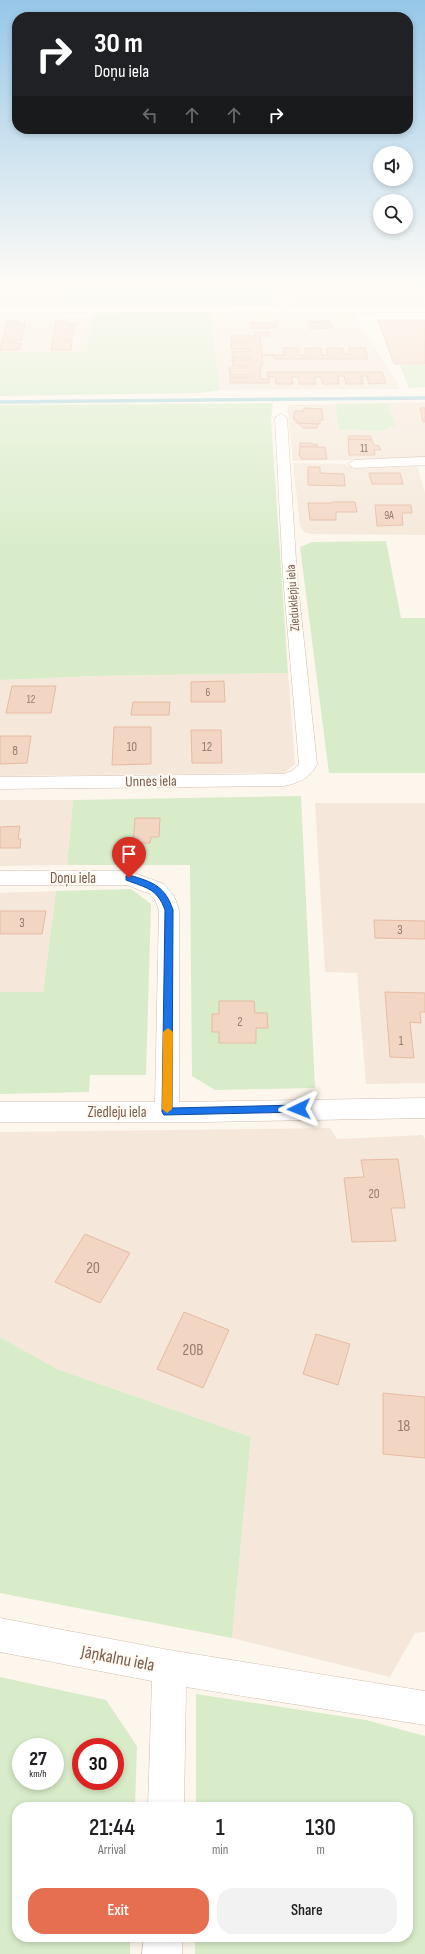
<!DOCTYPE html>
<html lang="en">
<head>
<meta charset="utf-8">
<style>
	body { margin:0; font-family:"Sofia Sans Condensed",sans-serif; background:#f2f2f2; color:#202124; height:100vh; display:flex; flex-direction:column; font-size:15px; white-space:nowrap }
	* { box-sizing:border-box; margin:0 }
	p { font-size:13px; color:#757577 }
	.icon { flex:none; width:22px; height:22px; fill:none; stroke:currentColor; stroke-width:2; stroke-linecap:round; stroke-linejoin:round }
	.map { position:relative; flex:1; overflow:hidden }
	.side { position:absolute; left:12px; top:1802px; width:401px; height:140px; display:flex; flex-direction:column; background:#fff; border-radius:16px; box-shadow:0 2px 6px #0003 }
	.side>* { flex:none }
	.banner { position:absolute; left:12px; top:12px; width:401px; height:122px; border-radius:16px; box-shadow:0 2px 6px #0003; background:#202124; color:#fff; overflow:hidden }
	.buttons { position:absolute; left:373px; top:146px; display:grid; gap:8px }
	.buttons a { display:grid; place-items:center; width:40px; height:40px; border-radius:50%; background:#fff; box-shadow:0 2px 6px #0003; font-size:20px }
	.speed { position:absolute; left:12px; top:1738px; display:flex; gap:8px; font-size:20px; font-weight:700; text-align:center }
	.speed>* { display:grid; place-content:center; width:52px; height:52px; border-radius:50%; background:#fff; box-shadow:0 2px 6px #0003; line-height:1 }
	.speed small { font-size:10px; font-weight:400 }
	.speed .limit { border:6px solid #d22; background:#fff; color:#111 }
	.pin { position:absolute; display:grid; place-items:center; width:34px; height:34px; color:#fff; margin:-41px -17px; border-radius:50% 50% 50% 0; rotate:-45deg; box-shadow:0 0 4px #0007 }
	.pin .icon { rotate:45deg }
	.me { position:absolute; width:44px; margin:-22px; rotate:268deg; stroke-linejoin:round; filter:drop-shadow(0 0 3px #0008) }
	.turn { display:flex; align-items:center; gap:14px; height:84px; padding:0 16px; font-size:18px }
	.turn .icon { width:52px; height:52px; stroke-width:2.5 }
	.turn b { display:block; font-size:28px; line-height:34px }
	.lanes { display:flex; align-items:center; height:38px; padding:0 16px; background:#0003; justify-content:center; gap:20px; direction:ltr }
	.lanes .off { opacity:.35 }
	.eta { display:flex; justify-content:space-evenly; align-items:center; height:68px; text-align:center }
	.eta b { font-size:24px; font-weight:600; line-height:28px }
	.primary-button { display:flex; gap:8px; margin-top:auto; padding:8px 16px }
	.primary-button a { flex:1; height:46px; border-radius:16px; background:#e76f51; color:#fff; font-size:16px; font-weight:600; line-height:46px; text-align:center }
	.primary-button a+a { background:#f2f2f2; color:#202124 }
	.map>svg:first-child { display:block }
	.residential { fill:#f5e8da }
	.green { fill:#d8ecc9; fill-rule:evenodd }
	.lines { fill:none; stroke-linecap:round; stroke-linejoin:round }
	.stream { stroke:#a5d3da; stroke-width:3.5 }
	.building { fill:#f3d5c3; stroke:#e6bba3 }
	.minor-casing { stroke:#d1beb0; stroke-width:1 }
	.minor { fill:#fff; fill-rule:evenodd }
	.route { fill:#1a73e8; stroke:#114b97 }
	.slow { fill:#f59e0b }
	.labels { text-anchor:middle; stroke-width:4; stroke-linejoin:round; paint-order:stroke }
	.far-number-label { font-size:11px; fill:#987a6a }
	.far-street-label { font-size:13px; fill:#7a5c4d; stroke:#fffaf3 }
	.number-label { font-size:13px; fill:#987a6a }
	.street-label { font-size:15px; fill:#7a5c4d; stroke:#fffaf3 }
	.near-number-label { font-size:16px; fill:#987a6a }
	.near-street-label { font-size:18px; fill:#7a5c4d; stroke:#fffaf3 }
</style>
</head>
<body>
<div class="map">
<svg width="425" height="1954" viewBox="0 0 425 1954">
	<rect width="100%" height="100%" fill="#fdf6ec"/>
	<!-- residential -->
	<g class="residential">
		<polygon points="0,283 67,283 65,298 53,298 52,305 0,305"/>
		<polygon points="288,283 379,283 381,288 425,288 425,304 292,306"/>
		<polygon points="210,311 354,313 401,389 220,390"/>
		<polygon points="92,317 87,352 0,352 0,318"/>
		<polygon points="425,402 425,459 293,461 287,405 335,404 339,430 381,431 395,425 389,405 384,403"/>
		<polygon points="293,463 345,464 346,466 352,466 417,465 425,493 425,535 311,534 304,532 300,525"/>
		<polygon points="288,673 295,764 284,773 0,776 0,680 96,676"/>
		<polygon points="0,800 73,800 67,865 0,866"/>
		<polygon points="315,803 425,803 425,1083 366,1084 357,973 325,972"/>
		<polygon points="56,891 43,992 0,992 0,893"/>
		<polygon points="330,1128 337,1139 422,1135 425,1139 425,1632 415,1633 390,1677 232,1638 251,1437 57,1369 0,1337 0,1132"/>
	</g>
	<!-- green -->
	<g class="green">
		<polygon points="67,283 271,283 275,306 52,305 53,298 65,298"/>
		<polygon points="379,283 425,283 425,288 380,288"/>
		<polygon points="210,311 220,390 198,393 0,396 0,352 87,352 93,313"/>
		<polygon points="400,365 425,365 425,387 409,388"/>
		<polygon points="273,403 271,419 288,673 96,676 0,680 0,405"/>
		<polygon points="384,403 389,404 395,426 381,431 339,430 335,404"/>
		<polygon points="386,541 401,618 425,618 425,773 329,773 300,547 312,542"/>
		<polygon points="301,796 315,1088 215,1090 192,1076 190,865 67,865 73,800"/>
		<polygon points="131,889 151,904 146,1075 90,1075 89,1092 0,1094 0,992 43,992 56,891"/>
		<polygon points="0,1337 57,1369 251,1437 232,1638 0,1593"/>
		<path d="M0 1677 106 1700 137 1746 135 1807H17V1937H130V1954H0ZM21 1747H55V1781H21ZM81 1747H115V1781H81Z"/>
		<polygon points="196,1694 366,1720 425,1736 425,1954 195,1954 195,1937 408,1937 408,1807 196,1807"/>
	</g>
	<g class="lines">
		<!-- stream -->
		<polyline class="stream" points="0,402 425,398"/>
	</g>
	<!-- building -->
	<g class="building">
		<polygon points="29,283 48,283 45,298 0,298 0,291 27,291"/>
		<polygon points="383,292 414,294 416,299 385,297"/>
		<polygon points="342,294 357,294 359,302 344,302"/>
		<polygon points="378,320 425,320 425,364 394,364"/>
		<polygon points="7,321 18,321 17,324 25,323 24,331 16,331 15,333 23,333 22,340 13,340 13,343 21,343 19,350 0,350"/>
		<polygon points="56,321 67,321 67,323 75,323 74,330 66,330 66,333 73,333 72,340 64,340 64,342 72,342 71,350 51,350"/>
		<polygon points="329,321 332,328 311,329 308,322"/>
		<rect x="251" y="323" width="25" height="5"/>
		<polygon points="255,332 270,332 270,336 260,336 262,355 284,355 283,348 298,348 300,355 306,355 305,348 321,348 322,355 328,355 326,348 343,348 344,354 350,354 349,348 365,348 368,359 274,359 273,355 262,355 263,366 260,366 261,379 268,379 267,372 382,372 386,383 369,384 367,376 361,376 363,384 346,384 344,376 338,376 339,384 323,384 321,377 314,377 316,384 299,384 298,377 291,377 293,384 276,384 275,377 269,377 269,383 230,383 230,377 249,377 249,375 230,375 229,368 247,368 247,366 233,366 232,360 251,360 251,358 232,358 232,352 250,351 249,349 231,349 231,343 249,343 248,341 231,341 231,336 255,336"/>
		<polygon points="304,408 322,409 323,420 320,420 320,424 296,423 296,419 293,419 295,411 304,411"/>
		<polygon points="420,408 425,408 425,422 423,422"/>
		<polygon points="298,423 317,424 317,428 303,428"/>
		<polygon points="348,436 370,436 372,440 349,439"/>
		<polygon points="348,439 372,440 374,445 379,446 381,450 374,450 375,455 349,455"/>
		<polygon points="300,443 312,443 312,445 317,444 318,447 300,447"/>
		<polygon points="300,447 325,447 327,459 301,459 301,456 299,456"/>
		<polygon points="308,467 320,467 320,473 344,474 345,486 308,485"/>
		<polygon points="369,473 400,473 403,484 372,484"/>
		<polygon points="332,502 355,502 357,512 336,512 336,520 310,520 308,503 332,503"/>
		<polygon points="375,505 411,505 412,513 402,513 403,525 377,526"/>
		<polygon points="224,681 225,702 191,702 191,682"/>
		<polygon points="12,686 56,686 51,713 6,713"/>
		<polygon points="133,702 170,702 169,715 131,715"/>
		<polygon points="114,727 151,727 151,764 112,765"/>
		<polygon points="191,730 221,730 222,763 192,763"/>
		<polygon points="0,736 31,736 27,763 0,764"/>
		<polygon points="135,818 160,818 159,837 151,837 150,843 133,843"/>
		<polygon points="20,826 18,839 21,839 20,848 0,848 0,827"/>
		<polygon points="0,911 46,911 42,934 0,934"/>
		<polygon points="374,920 425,921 425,939 375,938"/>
		<polygon points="385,992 425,993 425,1012 420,1012 421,1023 410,1022 414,1058 390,1057"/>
		<polygon points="219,1001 254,1001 255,1013 267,1013 268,1028 256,1028 256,1043 219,1043 219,1032 212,1032 212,1014 219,1014"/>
		<polygon points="398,1159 405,1208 391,1208 396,1241 352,1242 344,1178 364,1177 361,1160"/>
		<polygon points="85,1234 130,1253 100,1303 55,1282"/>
		<polygon points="184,1312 229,1330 203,1388 157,1369"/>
		<polygon points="316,1334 350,1344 338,1385 303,1374"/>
		<polygon points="383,1393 425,1397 425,1458 383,1454"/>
	</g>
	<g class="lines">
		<defs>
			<g id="minor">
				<polygon points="275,283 285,283 289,306 425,306 425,312 0,313 0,307 279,306"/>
				<path d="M281 414 287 418 297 576 317 764C310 778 299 783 284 786L0 789V777L284 774 292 771 299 764 283 576 275 418Z"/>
				<polygon points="425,457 425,465 354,468 348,464 354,460"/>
				<polygon points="0,871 129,871 164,884 175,898 179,910 179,1102 425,1098 425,1118 204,1122 0,1122 0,1102 155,1102 159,910 155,900 150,894 127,885 0,885"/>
				<polygon points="0,1618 169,1650 425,1691 425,1725 186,1687 184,1807 148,1807 152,1681 0,1652"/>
				<polygon points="144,1937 182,1937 182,1954 142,1954"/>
			</g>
		</defs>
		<!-- minor casing -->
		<use href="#minor" class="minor-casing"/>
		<!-- minor -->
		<use href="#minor" class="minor"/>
	</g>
	<!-- sky -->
	<linearGradient id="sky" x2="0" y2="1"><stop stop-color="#97c7e8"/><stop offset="0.51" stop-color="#fefbf6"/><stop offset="1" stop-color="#fefbf6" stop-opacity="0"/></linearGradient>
	<rect width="425" height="557" fill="url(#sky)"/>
	<!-- route -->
	<path class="route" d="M129 875C153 882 165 886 173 910L172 1108 299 1105 304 1109 302 1112 164 1115 162 1112 165 910C157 888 146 888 126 880V876Z"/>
	<!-- slow -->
	<polygon class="slow" points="168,1028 173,1032 172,1109 167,1113 162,1109 163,1032"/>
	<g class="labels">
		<!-- far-number labels -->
		<g class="far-number-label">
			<text x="364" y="452">11</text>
			<text x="389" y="519">9A</text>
			<text x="208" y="696">6</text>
			<text x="31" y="703">12</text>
		</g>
		<!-- far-street labels -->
		<g class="far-street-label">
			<text transform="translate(292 598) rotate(-94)" y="5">Zieduklēpju iela</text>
		</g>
		<!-- number labels -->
		<g class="number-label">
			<text x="132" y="751">10</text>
			<text x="207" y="751">12</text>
			<text x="15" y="755">8</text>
			<text x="22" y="927">3</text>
			<text x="400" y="934">3</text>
			<text x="240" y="1026">2</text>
			<text x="401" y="1045">1</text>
			<text x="374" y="1198">20</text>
		</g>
		<!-- street labels -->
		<g class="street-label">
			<text transform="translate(151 781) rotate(-1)" y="5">Unnes iela</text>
			<text x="73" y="883">Doņu iela</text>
			<text x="117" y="1117">Ziedleju iela</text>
		</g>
		<!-- near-number labels -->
		<g class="near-number-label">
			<text x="93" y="1273">20</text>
			<text x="193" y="1355">20B</text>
			<text x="404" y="1431">18</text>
		</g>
		<!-- near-street labels -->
		<g class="near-street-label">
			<text transform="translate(118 1658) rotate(11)" y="6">Jāņkalnu iela</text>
		</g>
	</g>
</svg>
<div class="buttons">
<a><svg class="icon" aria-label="sound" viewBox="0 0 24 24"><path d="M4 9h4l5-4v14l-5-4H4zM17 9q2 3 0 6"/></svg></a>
<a><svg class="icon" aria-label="search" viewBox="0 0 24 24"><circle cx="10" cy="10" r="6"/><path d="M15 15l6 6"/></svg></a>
</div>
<div class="speed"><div>27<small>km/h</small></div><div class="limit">30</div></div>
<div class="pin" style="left:129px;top:878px;background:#d93025"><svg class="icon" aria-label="arrive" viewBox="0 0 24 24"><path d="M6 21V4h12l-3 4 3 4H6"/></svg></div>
<svg class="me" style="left:299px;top:1109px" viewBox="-20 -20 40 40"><path d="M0-17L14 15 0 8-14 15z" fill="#1a73e8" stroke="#fff" stroke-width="4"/></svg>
<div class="banner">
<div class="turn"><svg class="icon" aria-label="right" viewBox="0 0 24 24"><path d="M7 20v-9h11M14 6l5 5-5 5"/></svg><div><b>30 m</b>Doņu iela</div></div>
<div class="lanes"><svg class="icon off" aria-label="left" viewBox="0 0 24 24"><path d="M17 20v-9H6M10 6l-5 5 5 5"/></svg><svg class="icon off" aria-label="ahead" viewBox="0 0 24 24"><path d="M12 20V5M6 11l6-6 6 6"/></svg><svg class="icon off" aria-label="ahead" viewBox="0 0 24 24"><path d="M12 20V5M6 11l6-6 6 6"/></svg><svg class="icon" aria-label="right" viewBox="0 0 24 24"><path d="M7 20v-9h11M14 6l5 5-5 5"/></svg></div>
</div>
<section class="side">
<div class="eta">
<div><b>21:44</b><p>Arrival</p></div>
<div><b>1</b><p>min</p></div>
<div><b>130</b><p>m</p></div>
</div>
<div class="primary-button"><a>Exit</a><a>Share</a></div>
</section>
</div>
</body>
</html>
